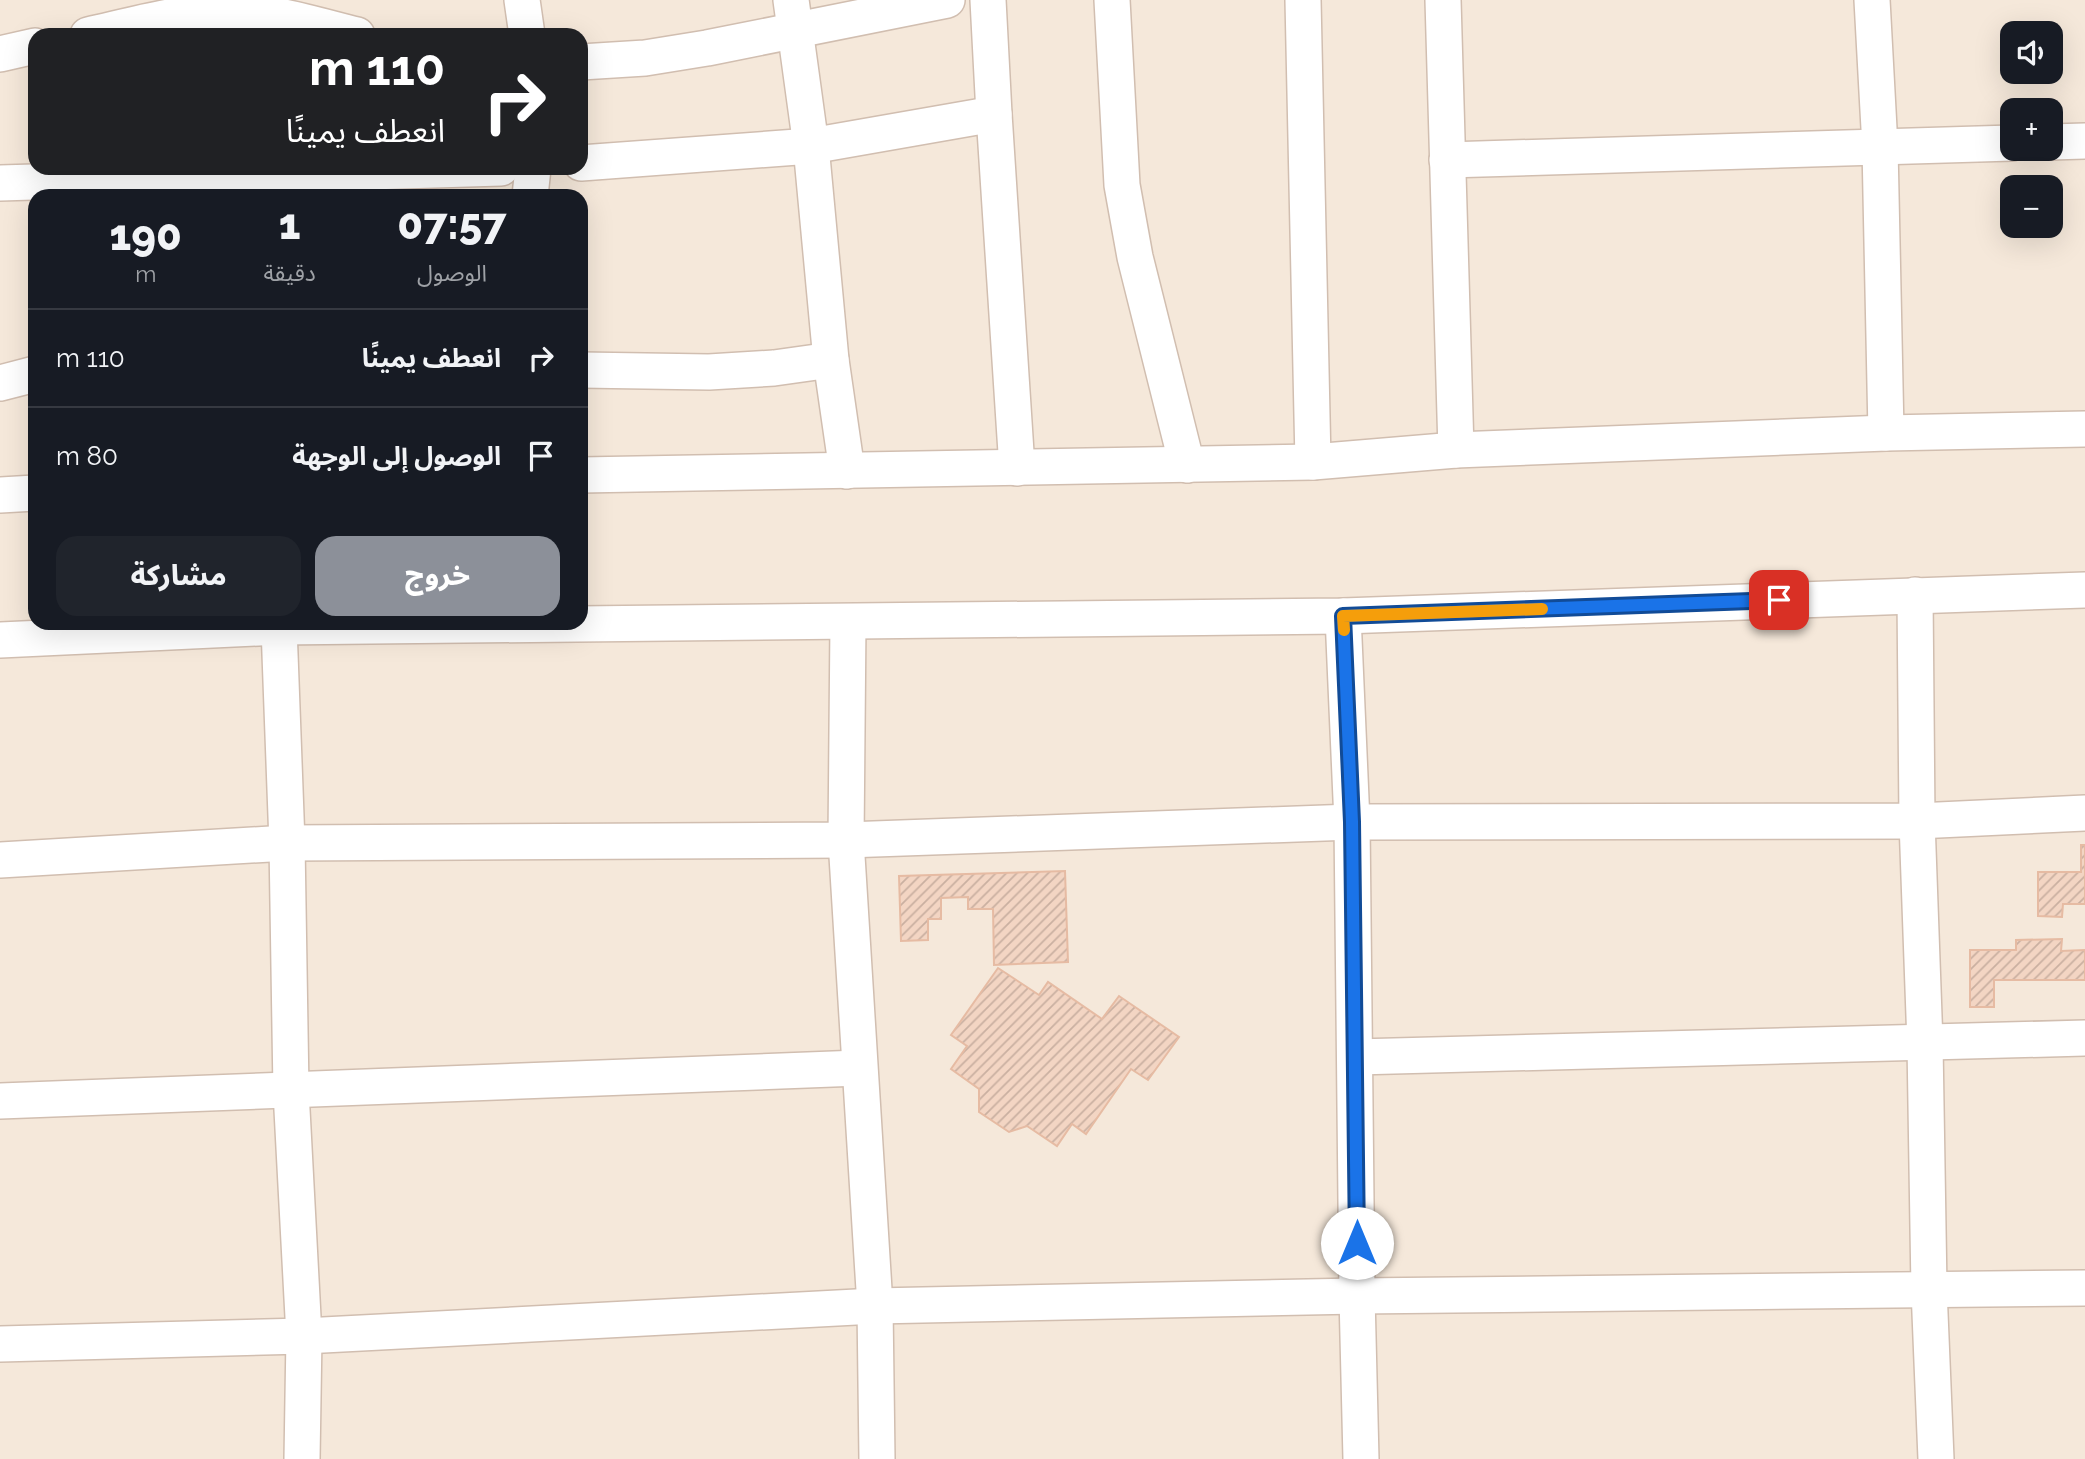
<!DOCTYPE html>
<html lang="ar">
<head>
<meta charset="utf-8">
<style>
	body { margin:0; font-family:Raleway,"Noto Sans Arabic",sans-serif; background:#20242c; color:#f1f3f6; direction:rtl; height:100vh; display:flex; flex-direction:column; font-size:26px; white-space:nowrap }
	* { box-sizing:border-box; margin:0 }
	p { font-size:23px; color:#9ea1a6 }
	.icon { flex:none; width:38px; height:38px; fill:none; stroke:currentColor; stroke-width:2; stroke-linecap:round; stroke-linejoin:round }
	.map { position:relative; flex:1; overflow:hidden; direction:ltr }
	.sheet { position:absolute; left:28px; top:189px; width:560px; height:441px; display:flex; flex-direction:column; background:#171b24; border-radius:21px; box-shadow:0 7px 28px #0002; direction:rtl }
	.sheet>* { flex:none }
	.banner { position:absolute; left:28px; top:28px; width:560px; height:147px; border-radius:21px; box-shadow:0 7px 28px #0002; direction:rtl; background:#202124; color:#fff; overflow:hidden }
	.tools { position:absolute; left:2000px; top:21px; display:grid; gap:14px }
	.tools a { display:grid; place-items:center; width:63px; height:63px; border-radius:14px; background:#171b24; box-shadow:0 7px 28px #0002; font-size:35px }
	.pin { position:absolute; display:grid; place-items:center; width:60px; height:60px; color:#fff; margin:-30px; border-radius:14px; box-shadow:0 4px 10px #0006 }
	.me { position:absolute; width:77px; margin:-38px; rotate:0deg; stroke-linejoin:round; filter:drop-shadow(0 0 5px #0008) }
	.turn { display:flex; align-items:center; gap:24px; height:147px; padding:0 28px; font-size:32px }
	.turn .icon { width:91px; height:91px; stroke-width:2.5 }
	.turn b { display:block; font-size:49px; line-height:60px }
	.eta { display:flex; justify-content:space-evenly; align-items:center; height:119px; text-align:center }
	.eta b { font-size:42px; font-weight:800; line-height:49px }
	.button { display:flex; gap:14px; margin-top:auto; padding:14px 28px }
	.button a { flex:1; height:80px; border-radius:21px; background:#8c9099; color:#fff; font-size:28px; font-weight:800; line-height:80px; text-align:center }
	.button a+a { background:#20242c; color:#f1f3f6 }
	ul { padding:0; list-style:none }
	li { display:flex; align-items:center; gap:21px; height:98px; padding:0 28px; border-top:2px solid #363941 }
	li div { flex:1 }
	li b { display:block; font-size:26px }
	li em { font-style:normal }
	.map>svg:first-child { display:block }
	.residential { fill:#f5e8da; fill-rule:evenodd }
	.building { fill:url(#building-hatch); stroke:#e6bba3; stroke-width:2 }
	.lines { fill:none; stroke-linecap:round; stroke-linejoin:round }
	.street-casing { stroke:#d1beb0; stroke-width:38 }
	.street { stroke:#fff; stroke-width:35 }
	.route-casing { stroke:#114b97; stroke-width:18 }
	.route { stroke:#1a73e8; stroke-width:12 }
	.slow { stroke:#f59e0b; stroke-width:12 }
</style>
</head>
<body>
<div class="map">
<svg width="2085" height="1459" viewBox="0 0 2085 1459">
	<defs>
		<pattern id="building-hatch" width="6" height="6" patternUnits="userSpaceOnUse" patternTransform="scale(1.75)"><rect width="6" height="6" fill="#f3d5c3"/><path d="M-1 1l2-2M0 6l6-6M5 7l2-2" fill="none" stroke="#cab0a1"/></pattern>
	</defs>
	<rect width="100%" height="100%" fill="#fdf6ec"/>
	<!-- residential -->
	<path class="residential" d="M0 0H2085V1459H0ZM2012 33H2051V72H2012ZM35 35H581V168H35ZM2012 110H2051V149H2012ZM2012 187H2051V226H2012ZM35 196H581V623H35Z"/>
	<!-- building -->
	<g class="building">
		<polygon points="2081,845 2085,845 2085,904 2063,904 2062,917 2038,916 2038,872 2081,872"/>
		<polygon points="1065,871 1068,962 994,965 993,909 968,909 968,897 941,898 941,919 928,919 928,940 901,941 899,876"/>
		<polygon points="2062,939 2061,951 2085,950 2085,980 1994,980 1994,1007 1970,1007 1970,950 2016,950 2016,940"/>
		<polygon points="998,968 1039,995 1048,982 1102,1019 1119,996 1179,1037 1148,1080 1131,1069 1086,1134 1072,1124 1057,1146 1027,1126 1009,1132 979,1112 979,1089 951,1069 967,1046 951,1035"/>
	</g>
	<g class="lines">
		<defs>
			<g id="street">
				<polyline points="522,0 527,35"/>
				<polyline points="791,0 811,146 831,360 847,471"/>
				<polyline points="988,0 994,114 1017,468"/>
				<polyline points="1112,0 1122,185 1135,257 1187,465"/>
				<polyline points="1303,0 1313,462"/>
				<polyline points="1443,0 1456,450"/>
				<polyline points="1872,0 1880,147 1886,433"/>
				<path d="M88 35C133 25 185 10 231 11 273 11 316 25 357 35"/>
				<polyline points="0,54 35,46"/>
				<polyline points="581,62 645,58 707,48 947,0"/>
				<polyline points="2051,142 2085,141"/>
				<polyline points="1447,160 2012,143"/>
				<polyline points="581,163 811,146 994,114"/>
				<polyline points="0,183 501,168"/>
				<polyline points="530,196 533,168"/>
				<polyline points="581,370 709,372 774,368 831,360"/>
				<polyline points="0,383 35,374"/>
				<polyline points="581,475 1313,462 1456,450 1886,433 2085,429"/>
				<polyline points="0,495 35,493"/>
				<polyline points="1915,595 1917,821 1925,1044 1929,1289 1936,1459"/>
				<polyline points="1343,616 1352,822 1357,1296 1361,1459"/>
				<polyline points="848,622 846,840 875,1306 877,1459"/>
				<polyline points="279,627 287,843 291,1091 304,1336 302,1459"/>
				<polyline points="0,640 279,627 1343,616 2085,590"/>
				<polyline points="0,860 287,843 846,840 1352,822 1917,821 2085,813"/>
				<polyline points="1356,1057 2085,1038"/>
				<polyline points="0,1101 859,1068"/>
				<polyline points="0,1344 304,1336 875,1306 1357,1296 2085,1288"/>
			</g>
		</defs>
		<!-- street casing -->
		<use href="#street" class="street-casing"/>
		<!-- street -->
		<use href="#street" class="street"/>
	</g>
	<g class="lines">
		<defs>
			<polyline id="route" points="1357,1243 1352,822 1343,616 1779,600"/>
		</defs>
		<!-- route casing -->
		<use href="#route" class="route-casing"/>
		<!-- route -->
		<use href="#route" class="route"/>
		<!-- slow -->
		<polyline class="slow" points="1344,630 1343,616 1542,609"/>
	</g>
</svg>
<div class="tools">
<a><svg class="icon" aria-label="sound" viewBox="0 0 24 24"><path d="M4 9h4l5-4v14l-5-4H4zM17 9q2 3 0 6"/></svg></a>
<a>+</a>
<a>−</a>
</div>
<div class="pin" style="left:1779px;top:600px;background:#d93025"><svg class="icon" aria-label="arrive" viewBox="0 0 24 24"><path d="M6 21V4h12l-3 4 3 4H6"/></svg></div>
<svg class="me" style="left:1357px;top:1243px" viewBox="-20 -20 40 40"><circle r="19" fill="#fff"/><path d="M0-13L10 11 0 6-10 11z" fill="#1a73e8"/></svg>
<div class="banner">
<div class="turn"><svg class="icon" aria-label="right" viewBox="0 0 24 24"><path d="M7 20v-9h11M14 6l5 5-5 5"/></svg><div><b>110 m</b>انعطف يمينًا</div></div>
</div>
<section class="sheet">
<div class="eta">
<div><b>07:57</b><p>الوصول</p></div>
<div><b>1</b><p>دقيقة</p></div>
<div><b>190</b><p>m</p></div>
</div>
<ul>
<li><svg class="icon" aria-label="right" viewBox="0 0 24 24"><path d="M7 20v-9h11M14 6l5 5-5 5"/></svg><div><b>انعطف يمينًا</b></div><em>110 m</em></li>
<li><svg class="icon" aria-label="arrive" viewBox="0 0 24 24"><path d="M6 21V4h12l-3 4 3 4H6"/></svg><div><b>الوصول إلى الوجهة</b></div><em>80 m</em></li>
</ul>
<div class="button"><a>خروج</a><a>مشاركة</a></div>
</section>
</div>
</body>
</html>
